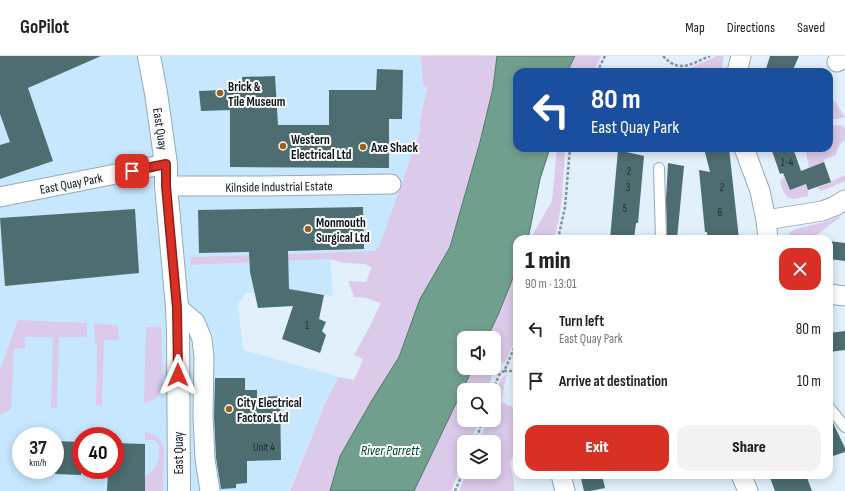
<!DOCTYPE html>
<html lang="en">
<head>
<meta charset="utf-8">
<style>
	body { margin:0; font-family:"Sofia Sans Condensed",sans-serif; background:#f2f2f2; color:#222; height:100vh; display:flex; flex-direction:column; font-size:15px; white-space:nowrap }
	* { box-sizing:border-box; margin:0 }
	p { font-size:13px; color:#767676 }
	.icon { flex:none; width:22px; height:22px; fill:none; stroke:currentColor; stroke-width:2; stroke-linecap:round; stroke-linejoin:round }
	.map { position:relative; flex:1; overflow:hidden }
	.side { position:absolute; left:513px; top:179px; width:320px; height:244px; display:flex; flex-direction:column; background:#fff; border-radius:12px; box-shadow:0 2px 10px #0003 }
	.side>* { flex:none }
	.guide { position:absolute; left:513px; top:12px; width:320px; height:84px; border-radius:12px; box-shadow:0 2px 10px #0003; background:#1a4fa0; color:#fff; overflow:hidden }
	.controls { position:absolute; left:457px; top:275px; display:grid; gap:8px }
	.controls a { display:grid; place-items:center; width:44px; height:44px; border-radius:8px; background:#fff; box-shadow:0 2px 10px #0003; font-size:20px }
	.speed { position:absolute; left:12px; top:371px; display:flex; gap:8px; font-size:20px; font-weight:700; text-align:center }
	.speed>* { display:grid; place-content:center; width:52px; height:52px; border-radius:50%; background:#fff; box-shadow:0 2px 10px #0003; line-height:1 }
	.speed small { font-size:10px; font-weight:400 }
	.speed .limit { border:6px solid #d22; background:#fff; color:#111 }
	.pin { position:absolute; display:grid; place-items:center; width:34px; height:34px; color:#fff; margin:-17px; border-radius:8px; box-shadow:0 2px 6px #0006 }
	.me { position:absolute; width:44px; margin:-22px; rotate:0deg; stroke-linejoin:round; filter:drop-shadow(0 0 3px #0008) }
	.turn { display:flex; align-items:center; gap:14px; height:84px; padding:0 12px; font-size:18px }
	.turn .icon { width:52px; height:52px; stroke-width:2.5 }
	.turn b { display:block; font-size:28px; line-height:34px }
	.round { display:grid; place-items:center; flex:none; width:42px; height:42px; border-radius:12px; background:#f2f2f2 }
	.headline { display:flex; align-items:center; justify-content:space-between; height:68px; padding:0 12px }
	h1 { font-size:24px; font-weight:800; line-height:30px }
	.primary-button { display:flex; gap:8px; margin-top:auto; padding:8px 12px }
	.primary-button a { flex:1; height:46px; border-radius:12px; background:#d93025; color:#fff; font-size:16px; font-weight:800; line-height:46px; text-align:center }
	.primary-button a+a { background:#f2f2f2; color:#222 }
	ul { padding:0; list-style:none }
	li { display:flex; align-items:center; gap:12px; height:52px; padding:0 12px }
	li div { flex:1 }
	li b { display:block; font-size:15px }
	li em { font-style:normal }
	header { display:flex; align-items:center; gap:24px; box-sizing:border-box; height:56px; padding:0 20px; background:#fff; border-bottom:1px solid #e0e0e0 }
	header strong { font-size:19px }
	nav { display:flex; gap:22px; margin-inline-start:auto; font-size:14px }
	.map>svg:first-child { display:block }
	.built { fill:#c6e7fe; fill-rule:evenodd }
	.green { fill:#dbcaea }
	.water { fill:#719f8e; stroke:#53766c }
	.building { fill:#4d6d70 }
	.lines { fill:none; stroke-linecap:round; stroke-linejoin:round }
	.service-casing { stroke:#92aabc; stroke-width:12 }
	.minor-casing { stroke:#92aabc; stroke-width:21 }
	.tertiary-casing { stroke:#92aabc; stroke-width:24 }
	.path { stroke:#85929b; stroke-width:2.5; stroke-dasharray:3 2; stroke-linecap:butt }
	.service { stroke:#fff; stroke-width:10 }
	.minor { stroke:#fff; stroke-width:19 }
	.tertiary { stroke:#fff; stroke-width:22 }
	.route-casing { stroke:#8d1f18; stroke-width:10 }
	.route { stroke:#d93025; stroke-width:7 }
	.poi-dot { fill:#9a601e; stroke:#fbfbfb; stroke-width:1.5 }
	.labels { text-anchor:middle; stroke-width:4; stroke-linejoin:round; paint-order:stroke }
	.number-label { font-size:11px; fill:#1e2c32 }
	.poi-label { font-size:13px; font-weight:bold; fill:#0e171e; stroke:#fbfbfb; text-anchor:start }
	.street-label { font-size:13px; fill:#0e171e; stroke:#fbfbfb }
	.water-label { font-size:14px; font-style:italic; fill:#014534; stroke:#fbfbfb }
</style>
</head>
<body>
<header>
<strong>GoPilot</strong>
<nav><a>Map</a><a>Directions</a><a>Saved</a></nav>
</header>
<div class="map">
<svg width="845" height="435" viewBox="0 0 845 435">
	<rect width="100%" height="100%" fill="#e1f0fb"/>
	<!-- built -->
	<path class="built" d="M0 0H421L423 30H427L419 68 421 73 379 191 377 193 374 195 191 201V209L330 203 333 240 299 235 255 237H246L238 248 243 294 339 321 324 350 289 435H0ZM21 380H55V414H21ZM81 380H115V414H81Z"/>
	<!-- green -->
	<g class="green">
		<polygon points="421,0 497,0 493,32 480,86 450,191 420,243 399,301 372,344 340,400 330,435 290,435 324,350 339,321 354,324 363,303 354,299 368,274 381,247 366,242 354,241 348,225 366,226 372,211 364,208 345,207 330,203 191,209 190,201 374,195 379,191 421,73 419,69 427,31 423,30"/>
		<polygon points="575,0 601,0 594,16 567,16"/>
		<polygon points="717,0 724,0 721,16 691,16 683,13 690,12"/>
		<polygon points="834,44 845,61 838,63 829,63 829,48"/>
		<path d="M831 69 843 70 845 72V84C839 88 837 93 836 99L825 103 824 106 809 112 805 92H829V82L832 79 830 73Z"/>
		<path d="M557 92H565C563 123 563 153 554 183H530L552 145Z"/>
		<polygon points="845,119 845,125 834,130 822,135 817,132"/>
		<path d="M785 122 790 134 806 128 808 134V140L793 143 787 141C784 136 779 129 781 123Z"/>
		<polygon points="843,159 811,183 785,183 790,176 796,173 828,165"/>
		<polygon points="517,212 517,279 506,305 496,310 492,319 488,334 464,334 464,364 479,364 471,386 464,386 464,403 451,435 414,435 473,312 494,312 494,282 487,282 498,259"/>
		<polygon points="18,264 87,267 87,281 59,281 57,352 51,352 53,281 25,281 25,292 14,293 11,353 0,359 0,314"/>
		<polygon points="94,267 118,270 119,284 104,284 102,349 96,350 97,289 95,289"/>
		<path d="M146 271H161L163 330C160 339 155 345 144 347Z"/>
		<path d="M507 317 501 346 517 353V393L510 406 514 428V435H459L467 416H494V386H479L487 364H494C494 346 492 330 507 317Z"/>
		<path d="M145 376C154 378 161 382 164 391L163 435H145V421C159 411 159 405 159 389L154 384H145Z"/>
	</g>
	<!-- water -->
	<polygon class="water" points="497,0 575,0 567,16 517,16 517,92 550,92 540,123 528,183 517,183 517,212 498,259 487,282 464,282 464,312 473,312 414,435 330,435 340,400 372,344 399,301 420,243 450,191 480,86 493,32"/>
	<!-- building -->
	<g class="building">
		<polygon points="0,0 101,0 28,32 53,105 0,123 0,89 10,86 0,58"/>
		<polygon points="770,0 799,0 792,16 765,16"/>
		<polygon points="377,13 403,14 402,63 389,63 389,112 230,111 230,54 201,55 199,35 243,33 242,21 275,20 278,69 329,69 329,34 376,34"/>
		<polygon points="704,92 729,92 739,183 708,183 707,176 705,176 699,114 710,116"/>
		<polygon points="771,92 793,92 801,115 824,106 831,126 808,134 806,128 790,134 783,117 780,118"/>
		<polygon points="618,94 644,100 638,167 636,167 634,183 610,183"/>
		<polygon points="668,107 684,110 677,183 667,183 666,144"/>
		<polygon points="363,151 364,193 288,195 289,233 324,239 319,263 326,266 322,275 326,279 320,297 282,283 293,250 258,252 250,216 249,196 199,197 198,154"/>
		<polygon points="135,153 139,217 5,230 0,162"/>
		<polygon points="829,185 845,187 845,205 829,203"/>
		<polygon points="845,275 845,294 829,296 829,277"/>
		<polygon points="215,322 245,322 245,334 257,334 257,341 280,340 281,404 247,405 247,427 236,428 236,432 221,433 216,402 214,360"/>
		<polygon points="829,361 833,367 845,392 845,396 833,400 829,391"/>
		<polygon points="55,385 81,386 81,419 55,418"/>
		<polygon points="115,387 145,388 145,435 107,435 108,414 115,414"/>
		<polygon points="580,419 602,419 605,432 590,435 584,435"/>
		<polygon points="769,419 806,419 812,435 775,435"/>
	</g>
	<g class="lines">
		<defs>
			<g id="service">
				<polyline points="659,112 661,183"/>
				<polyline points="829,351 845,371"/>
			</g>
			<g id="minor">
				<polyline points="837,6 845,1"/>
				<polyline points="737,16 741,0"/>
				<polyline points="744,92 760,135 766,164 768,183"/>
				<polyline points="166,130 264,130 391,128"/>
				<polyline points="0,141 166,108"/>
				<polyline points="766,164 822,155 835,150 845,144"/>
				<polyline points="829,238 845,240"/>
				<polyline points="177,251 195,266 202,283 204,301 203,360 205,403 210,435"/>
				<polyline points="561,419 565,435"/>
				<polyline points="741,419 748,435"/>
			</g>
			<polyline id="tertiary" points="149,0 156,37 166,108 166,130 177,251 178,277 179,435"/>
		</defs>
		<!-- service casing -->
		<use href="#service" class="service-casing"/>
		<!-- minor casing -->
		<use href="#minor" class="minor-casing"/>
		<!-- tertiary casing -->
		<use href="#tertiary" class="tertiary-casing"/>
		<!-- path -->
		<g class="path">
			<path d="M663 0C680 18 690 8 710 0"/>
			<polyline points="597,16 605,0"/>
			<polyline points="558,183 565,151 570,92"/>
			<polyline points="504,315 517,315"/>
			<polyline points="493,334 499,319 504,315 506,311 517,285"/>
			<polyline points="475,386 483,364"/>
			<polyline points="455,435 464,414"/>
		</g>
		<!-- service -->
		<use href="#service" class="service"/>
		<!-- minor -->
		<use href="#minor" class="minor"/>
		<!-- tertiary -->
		<use href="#tertiary" class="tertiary"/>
	</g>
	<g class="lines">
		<defs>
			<polyline id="route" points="132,115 166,108 166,130 177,252 178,319"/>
		</defs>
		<!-- route casing -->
		<use href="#route" class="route-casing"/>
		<!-- route -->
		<use href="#route" class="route"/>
	</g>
	<!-- markers -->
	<g class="poi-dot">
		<circle cx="220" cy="37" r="4"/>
		<circle cx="283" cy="90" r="4"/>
		<circle cx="363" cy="91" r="4"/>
		<circle cx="308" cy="173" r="4"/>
		<circle cx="229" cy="353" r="4"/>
	</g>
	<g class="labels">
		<!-- number labels -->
		<g class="number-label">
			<text x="787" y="110">1-4</text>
			<text x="629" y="119">2</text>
			<text x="628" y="135">3</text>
			<text x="722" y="135">2</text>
			<text x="625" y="156">5</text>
			<text x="720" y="160">6</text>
			<text x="307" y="273">1</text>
			<text x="264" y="395">Unit 4</text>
		</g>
		<!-- poi labels -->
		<g class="poi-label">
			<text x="228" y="35">Brick &amp;<tspan x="228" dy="15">Tile Museum</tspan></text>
			<text x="291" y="88">Western<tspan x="291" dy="15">Electrical Ltd</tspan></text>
			<text x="371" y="96">Axe Shack</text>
			<text x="316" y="171">Monmouth<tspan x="316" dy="15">Surgical Ltd</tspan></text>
			<text x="237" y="351">City Electrical<tspan x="237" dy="15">Factors Ltd</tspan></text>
		</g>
		<!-- street labels -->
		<g class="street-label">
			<text transform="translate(161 73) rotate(82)" y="5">East Quay</text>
			<text transform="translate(71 127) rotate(-11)" y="5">East Quay Park</text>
			<text transform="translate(279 130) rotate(-1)" y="5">Kilnside Industrial Estate</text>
			<text transform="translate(178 397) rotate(-90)" y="5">East Quay</text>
		</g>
		<!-- water labels -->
		<g class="water-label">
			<text x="390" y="399">River Parrett</text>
		</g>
	</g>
</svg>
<div class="controls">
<a><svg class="icon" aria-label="sound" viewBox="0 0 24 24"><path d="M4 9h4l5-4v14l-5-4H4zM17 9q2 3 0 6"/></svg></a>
<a><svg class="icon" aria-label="search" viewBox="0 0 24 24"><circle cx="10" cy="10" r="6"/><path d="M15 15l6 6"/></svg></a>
<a><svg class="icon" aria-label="layers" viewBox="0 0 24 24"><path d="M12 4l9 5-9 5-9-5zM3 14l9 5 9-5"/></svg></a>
</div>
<div class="speed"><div>37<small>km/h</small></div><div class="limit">40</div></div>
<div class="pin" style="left:132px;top:115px;background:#d93025"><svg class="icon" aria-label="arrive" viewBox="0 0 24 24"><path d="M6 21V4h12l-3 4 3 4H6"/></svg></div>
<svg class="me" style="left:178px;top:319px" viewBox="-20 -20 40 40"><path d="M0-17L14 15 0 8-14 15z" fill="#d93025" stroke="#fff" stroke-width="4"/></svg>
<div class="guide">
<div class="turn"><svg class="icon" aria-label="left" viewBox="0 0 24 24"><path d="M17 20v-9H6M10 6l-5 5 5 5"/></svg><div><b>80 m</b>East Quay Park</div></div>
</div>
<section class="side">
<div class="headline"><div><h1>1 min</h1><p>90 m · 13:01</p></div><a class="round" style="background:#d93025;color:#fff"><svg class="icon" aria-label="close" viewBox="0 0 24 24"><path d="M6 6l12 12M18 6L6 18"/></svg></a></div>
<ul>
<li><svg class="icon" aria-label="left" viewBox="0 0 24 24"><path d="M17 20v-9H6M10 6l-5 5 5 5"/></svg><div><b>Turn left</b><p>East Quay Park</p></div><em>80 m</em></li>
<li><svg class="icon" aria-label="arrive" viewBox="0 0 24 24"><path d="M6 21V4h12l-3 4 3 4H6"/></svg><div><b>Arrive at destination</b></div><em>10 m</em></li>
</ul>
<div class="primary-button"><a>Exit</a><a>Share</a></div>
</section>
</div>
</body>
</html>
